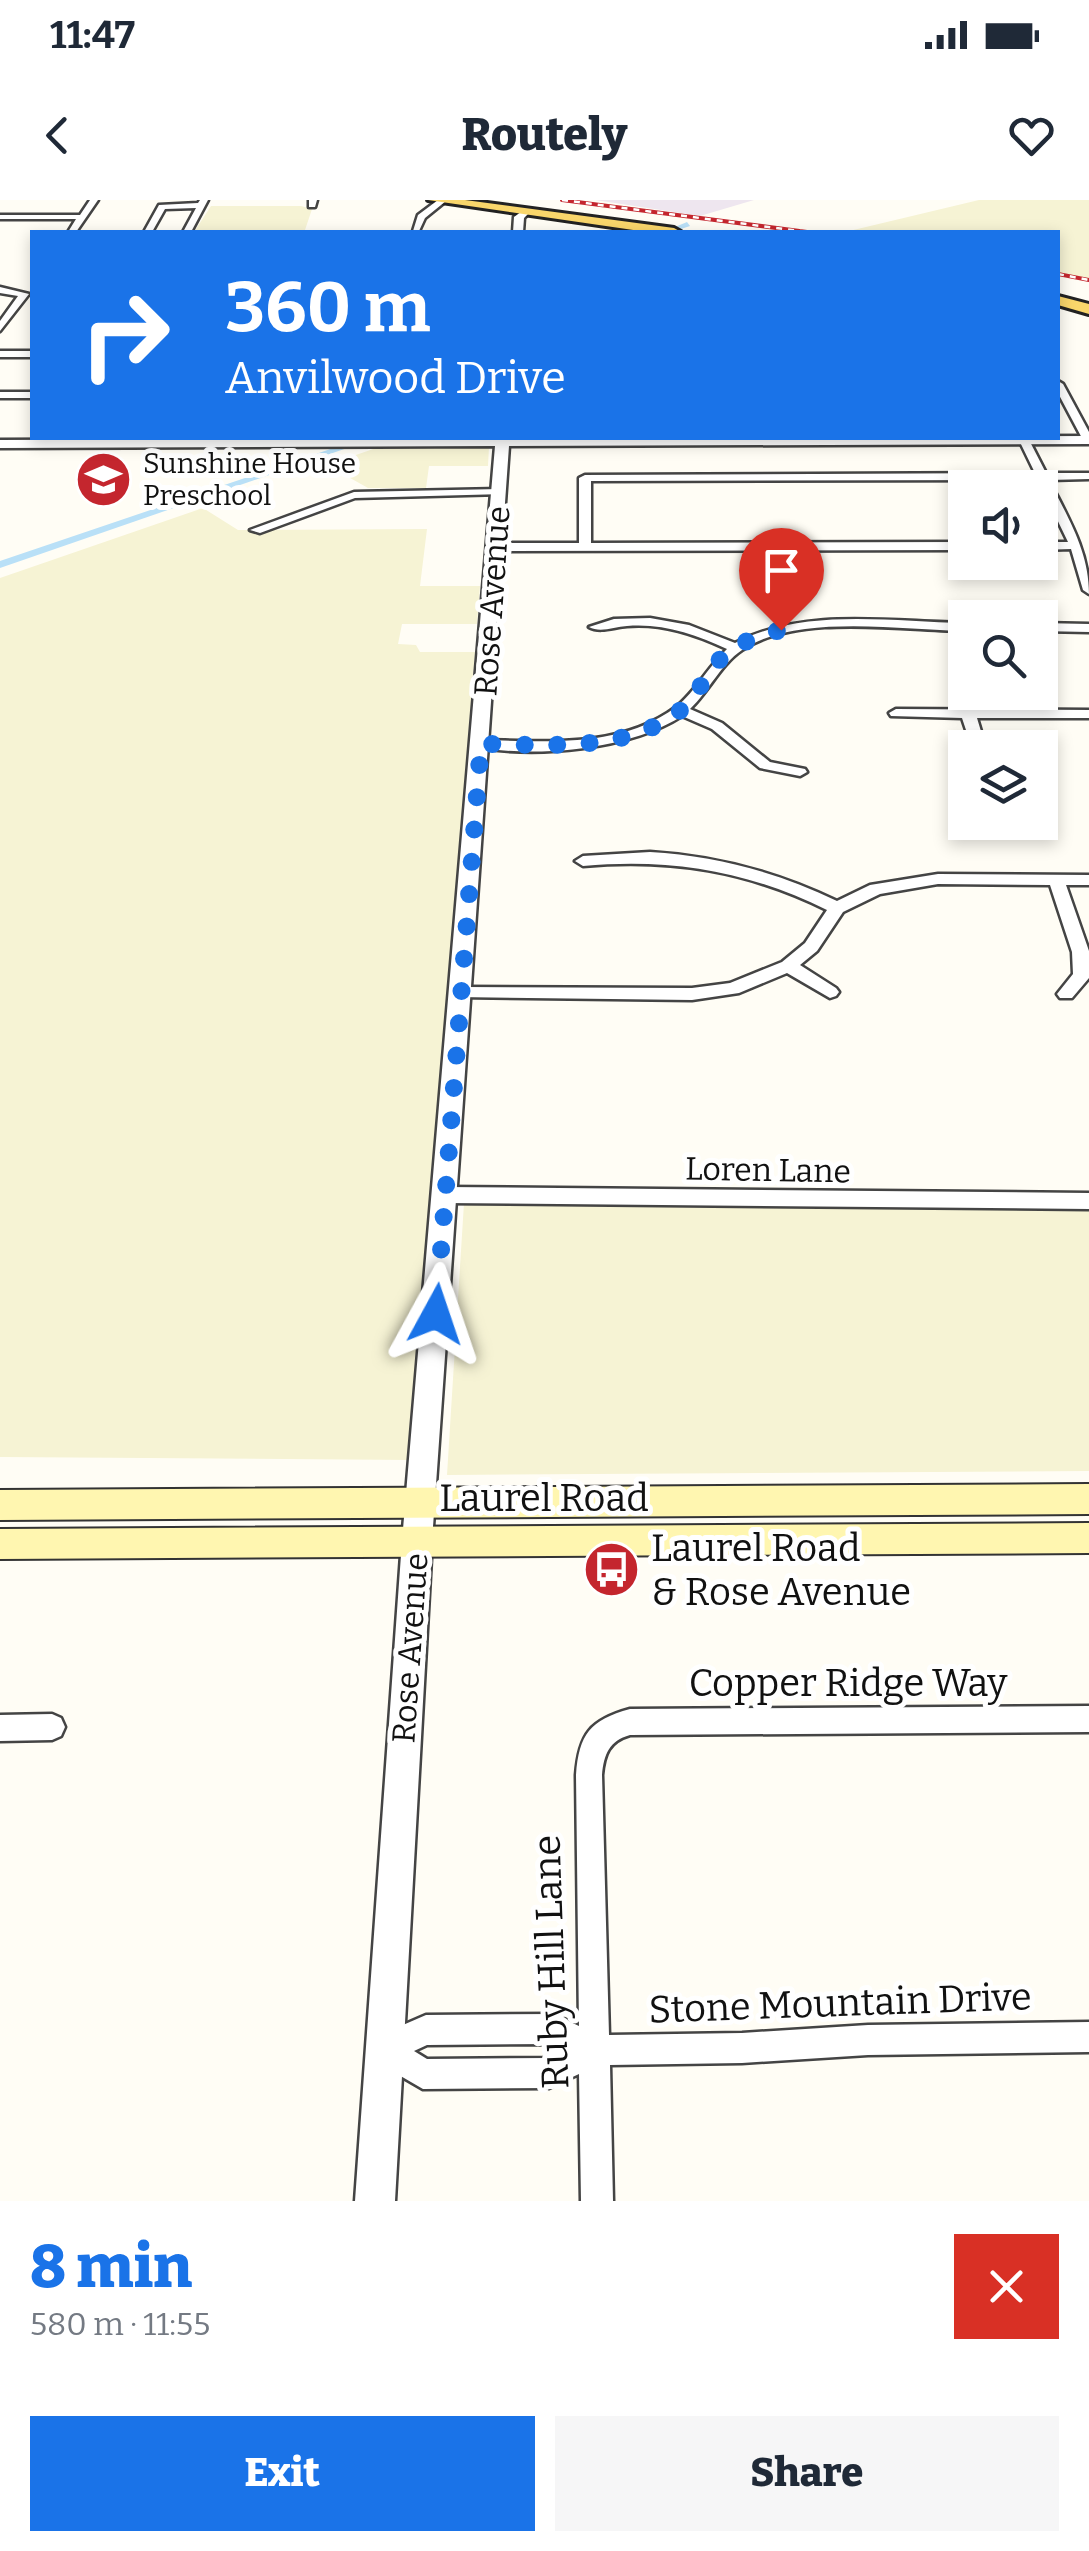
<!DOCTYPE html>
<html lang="en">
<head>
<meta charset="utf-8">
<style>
	body { margin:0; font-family:Bitter,serif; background:#f6f6f7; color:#1f2937; height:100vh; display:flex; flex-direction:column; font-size:38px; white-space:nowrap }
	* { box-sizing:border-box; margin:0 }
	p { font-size:32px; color:#747a83 }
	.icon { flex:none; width:55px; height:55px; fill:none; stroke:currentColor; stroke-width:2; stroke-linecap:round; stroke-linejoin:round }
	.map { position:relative; height:2001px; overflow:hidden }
	.details { display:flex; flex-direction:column; background:#fff; flex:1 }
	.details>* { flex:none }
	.guide { position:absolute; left:30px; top:30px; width:1030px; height:210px; border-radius:0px; box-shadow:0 5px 15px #0003; background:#1a73e8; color:#fff; overflow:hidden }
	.tools { position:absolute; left:948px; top:270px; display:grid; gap:20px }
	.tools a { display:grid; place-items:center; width:110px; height:110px; border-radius:0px; background:#fff; box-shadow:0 5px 15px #0003; font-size:50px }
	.pin { position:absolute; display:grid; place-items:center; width:85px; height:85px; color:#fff; margin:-102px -42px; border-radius:50% 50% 50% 0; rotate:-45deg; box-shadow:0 0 10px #0007 }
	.pin .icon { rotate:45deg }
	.me { position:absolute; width:110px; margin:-55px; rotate:5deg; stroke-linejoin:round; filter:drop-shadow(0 0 8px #0008) }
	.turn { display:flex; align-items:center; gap:35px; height:210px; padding:0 30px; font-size:45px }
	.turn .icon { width:130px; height:130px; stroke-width:2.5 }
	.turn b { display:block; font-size:70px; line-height:85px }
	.round { display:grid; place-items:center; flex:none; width:105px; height:105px; border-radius:0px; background:#f6f6f7 }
	.overview { display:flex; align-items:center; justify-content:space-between; height:170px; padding:0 30px }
	h1 { font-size:60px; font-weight:800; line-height:75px; color:#1a73e8 }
	.action { display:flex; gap:20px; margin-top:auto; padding:20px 30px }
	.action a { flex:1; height:115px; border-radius:0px; background:#1a73e8; color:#fff; font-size:40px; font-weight:800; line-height:115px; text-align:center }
	.action a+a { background:#f6f6f7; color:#1f2937 }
	.status { display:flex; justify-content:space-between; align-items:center; height:70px; padding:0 50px; background:#fff; direction:ltr }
	.status svg { height:28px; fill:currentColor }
	header { display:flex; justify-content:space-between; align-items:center; height:130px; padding:0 30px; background:#fff; font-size:45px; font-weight:800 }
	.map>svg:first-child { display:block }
	.industrial { fill:#eee6ef }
	.farmland { fill:#f6f3d4 }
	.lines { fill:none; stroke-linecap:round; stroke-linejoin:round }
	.canal { fill:#b9e0f7; fill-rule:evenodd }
	.minor-casing { stroke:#444; stroke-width:5 }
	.tertiary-casing { stroke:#444; stroke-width:5 }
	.secondary-casing { stroke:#333; stroke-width:4 }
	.primary-casing { stroke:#222; stroke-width:6 }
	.minor { fill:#fff; fill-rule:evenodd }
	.tertiary { fill:#fff; fill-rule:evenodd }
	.secondary { fill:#fff6b0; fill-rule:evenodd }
	.primary { fill:#f9d66b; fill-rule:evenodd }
	.rail-casing { stroke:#c4262e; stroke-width:4 }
	.rail { stroke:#fff; stroke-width:2.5; stroke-dasharray:6; stroke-linecap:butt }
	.route { stroke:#1a73e8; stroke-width:18; stroke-dasharray:0 32.4 }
	.labels { text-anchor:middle; stroke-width:10; stroke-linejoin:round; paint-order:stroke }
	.far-poi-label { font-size:28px; fill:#111; stroke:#fff; text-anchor:start }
	.street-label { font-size:32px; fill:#111; stroke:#fff }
	.near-street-label { font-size:38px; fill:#111; stroke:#fff }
	.near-poi-label { font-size:38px; fill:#111; stroke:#fff; text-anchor:start }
</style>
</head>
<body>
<div class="status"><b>11:47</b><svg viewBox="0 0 49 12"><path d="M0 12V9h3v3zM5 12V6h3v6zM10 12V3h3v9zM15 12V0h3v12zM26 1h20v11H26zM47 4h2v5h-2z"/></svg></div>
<header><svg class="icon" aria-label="back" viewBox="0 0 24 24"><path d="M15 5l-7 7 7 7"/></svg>Routely<svg class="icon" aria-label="heart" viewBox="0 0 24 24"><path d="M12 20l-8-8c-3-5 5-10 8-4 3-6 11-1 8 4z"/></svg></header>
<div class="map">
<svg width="1089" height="2001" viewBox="0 0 1089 2001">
	<rect width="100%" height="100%" fill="#fffdf5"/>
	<!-- industrial -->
	<polygon class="industrial" points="595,0 754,0 700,16"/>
	<!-- farmland -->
	<g class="farmland">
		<polygon points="979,0 1089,0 1089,79 1058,73 1058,32 845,32"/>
		<polygon points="211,6 301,6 312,9 305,30 355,30 194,32"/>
		<polygon points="379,247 489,247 488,266 429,266 426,288 368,288 327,265"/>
		<polygon points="203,308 238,330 427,329 420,386 480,386 477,424 402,424 398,444 416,445 420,452 475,452 411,1260 0,1257 0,378"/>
		<polygon points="464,1003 1089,1010 1089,1271 447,1275"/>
	</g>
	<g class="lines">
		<!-- canal -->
		<g class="canal">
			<polygon points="687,22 690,26 672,32 663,32"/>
			<polygon points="363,238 376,238 0,368 0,361"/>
		</g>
		<defs>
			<g id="minor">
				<polygon points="90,0 98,0 76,32 68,32 76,19 0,19 0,15 80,15"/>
				<polygon points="200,0 208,0 191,32 183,32 196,8 165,9 152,32 144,32 159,5 198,3"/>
				<polygon points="309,0 317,0 315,7 309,7"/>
				<polygon points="438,0 446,1 425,18 419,31 413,31 418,15"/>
				<polygon points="0,87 29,94 0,131 0,121 18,96 0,93"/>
				<rect x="0" y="151" width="32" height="6"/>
				<polygon points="1058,181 1063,184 1089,232 1089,243 1083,240 1058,193"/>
				<rect x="0" y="192" width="32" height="6"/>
				<path d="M1021 238H1028L1046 273H1089V279L1049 280C1068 318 1089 351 1089 394L1083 390 1071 349 1040 350V342H1068L1038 280 591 281V343L965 342V350L496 351 490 347 496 343H579V278L585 275 1035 273 1019 240Z"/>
				<polygon points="500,289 504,290 504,294 355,298 260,333 250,330 354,292"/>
				<path d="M650 418 689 425 735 443C805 407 890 422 965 423V431C901 430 797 413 742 450 720 465 709 491 690 509L722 523 770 562 805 569 807 572 800 576 760 568 712 529 682 516C629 550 537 558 476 547V541L481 540C546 541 620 549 676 507 696 491 708 467 727 449 695 434 662 423 627 426 614 427 600 433 589 427L614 419Z"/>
				<polygon points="1040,423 1089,424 1089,432 1040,431"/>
				<polygon points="896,509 1089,510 1089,518 977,518 986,548 972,548 962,518 891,516 889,513"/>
				<path d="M650 652C716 656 777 672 837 701L870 685 938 674 1089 675V685H1066L1089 751V778L1072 798H1060L1057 794 1073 774 1072 752 1050 685 938 684 880 694 843 712 817 751 800 765 836 788 839 792 836 796 830 798 787 773 739 793 692 800 457 797 454 793 457 789 463 787 692 788 730 783 782 762 805 743 827 710C748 671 671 658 583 666L575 661 583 656Z"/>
				<polygon points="445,987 1089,993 1089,1009 445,1003 438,1000 435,995 438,990"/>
				<path d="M1089 1506V1532L630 1535C609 1541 604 1554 602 1575L609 1835 742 1833 868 1825 1089 1822V1852L868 1855 742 1863 610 1865 613 2001H581L579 1874 549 1888 423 1889 373 1860 369 1849 373 1838 426 1815 553 1814 579 1826 576 1575C579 1534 590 1520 630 1509ZM551 1844 563 1850 547 1858 427 1859 414 1851 427 1845Z"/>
				<polygon points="52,1514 61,1518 65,1527 61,1536 52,1540 0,1541 0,1515"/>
			</g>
			<g id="tertiary">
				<polygon points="525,9 530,12 524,18 523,32 513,32 514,17"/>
				<polygon points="1089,236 1089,244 509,246 432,1341 395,2001 355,2001 402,1341 495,246 0,248 0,240"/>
			</g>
			<g id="secondary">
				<polygon points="1089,1284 1089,1314 0,1320 0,1290"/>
				<polygon points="1089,1323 1089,1353 0,1359 0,1329"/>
			</g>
			<g id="primary">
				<polygon points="428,0 465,0 674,28 681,32 647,32"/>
				<polygon points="1058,96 1089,104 1089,114 1058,105"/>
			</g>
		</defs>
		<!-- minor casing -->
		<use href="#minor" class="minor-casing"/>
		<!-- tertiary casing -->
		<use href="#tertiary" class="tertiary-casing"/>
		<!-- secondary casing -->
		<use href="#secondary" class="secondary-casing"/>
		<!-- primary casing -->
		<use href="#primary" class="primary-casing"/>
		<!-- minor -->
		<use href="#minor" class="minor"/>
		<!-- tertiary -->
		<use href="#tertiary" class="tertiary"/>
		<!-- secondary -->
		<use href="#secondary" class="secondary"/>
		<!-- primary -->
		<use href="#primary" class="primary"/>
		<defs>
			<g id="rail">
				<polyline points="562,0 807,32"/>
				<polyline points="1058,74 1089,80"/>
			</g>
		</defs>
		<!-- rail casing -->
		<use href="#rail" class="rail-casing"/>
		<!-- rail -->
		<use href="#rail" class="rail"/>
	</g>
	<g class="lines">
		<!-- route -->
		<path class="route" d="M436 1114 481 544C546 544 627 554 682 509 696 497 703 480 714 466 731 445 756 436 781 430"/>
	</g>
	<!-- icons -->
	<defs>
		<symbol id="school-disc" viewBox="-11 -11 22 22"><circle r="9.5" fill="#c4262e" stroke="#fff"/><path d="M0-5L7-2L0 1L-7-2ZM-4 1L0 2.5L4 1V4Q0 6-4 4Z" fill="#fff"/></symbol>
		<symbol id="bus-disc" viewBox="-11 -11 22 22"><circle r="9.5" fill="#c4262e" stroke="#fff"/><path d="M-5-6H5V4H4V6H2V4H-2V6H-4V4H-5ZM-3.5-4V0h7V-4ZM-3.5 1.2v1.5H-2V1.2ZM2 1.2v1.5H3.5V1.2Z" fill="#fff"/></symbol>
	</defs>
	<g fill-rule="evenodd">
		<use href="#school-disc" x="72" y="248" width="63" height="63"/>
		<use href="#bus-disc" x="580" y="1338" width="63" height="63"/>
	</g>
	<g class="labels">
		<!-- far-poi labels -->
		<g class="far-poi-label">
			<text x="143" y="273">Sunshine House<tspan x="143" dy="32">Preschool</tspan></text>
		</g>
		<!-- street labels -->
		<g class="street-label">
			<text transform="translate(492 401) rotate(-86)" y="11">Rose Avenue</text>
			<text transform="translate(768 970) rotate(1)" y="11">Loren Lane</text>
			<text transform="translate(410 1448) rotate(-86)" y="11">Rose Avenue</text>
		</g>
		<!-- near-street labels -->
		<g class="near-street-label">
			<text x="544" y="1311">Laurel Road</text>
			<text x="848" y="1496">Copper Ridge Way</text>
			<text transform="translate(551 1762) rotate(-92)" y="13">Ruby Hill Lane</text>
			<text transform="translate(840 1803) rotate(-2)" y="13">Stone Mountain Drive</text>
		</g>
		<!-- near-poi labels -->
		<g class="near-poi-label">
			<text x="651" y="1361">Laurel Road<tspan x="651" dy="44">&amp; Rose Avenue</tspan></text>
		</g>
	</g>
</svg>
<div class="tools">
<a><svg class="icon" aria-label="sound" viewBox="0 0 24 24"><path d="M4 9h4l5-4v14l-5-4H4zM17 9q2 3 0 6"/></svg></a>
<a><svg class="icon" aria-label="search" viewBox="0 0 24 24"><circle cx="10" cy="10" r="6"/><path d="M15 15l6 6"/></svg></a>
<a><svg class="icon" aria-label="layers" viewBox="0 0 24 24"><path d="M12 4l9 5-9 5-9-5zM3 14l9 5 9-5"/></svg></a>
</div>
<div class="pin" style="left:781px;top:430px;background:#d93025"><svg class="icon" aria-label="arrive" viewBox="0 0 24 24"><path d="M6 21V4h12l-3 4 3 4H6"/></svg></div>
<svg class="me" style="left:436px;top:1114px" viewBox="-20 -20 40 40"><path d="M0-17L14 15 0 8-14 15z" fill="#1a73e8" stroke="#fff" stroke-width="4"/></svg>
<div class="guide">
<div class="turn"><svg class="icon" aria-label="right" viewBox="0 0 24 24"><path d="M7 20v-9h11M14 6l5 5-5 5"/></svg><div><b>360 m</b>Anvilwood Drive</div></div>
</div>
</div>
<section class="details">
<div class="overview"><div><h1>8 min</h1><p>580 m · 11:55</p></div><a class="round" style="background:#d93025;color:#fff"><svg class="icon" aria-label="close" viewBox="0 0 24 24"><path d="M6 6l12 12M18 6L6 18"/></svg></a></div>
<div class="action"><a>Exit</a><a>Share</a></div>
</section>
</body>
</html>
